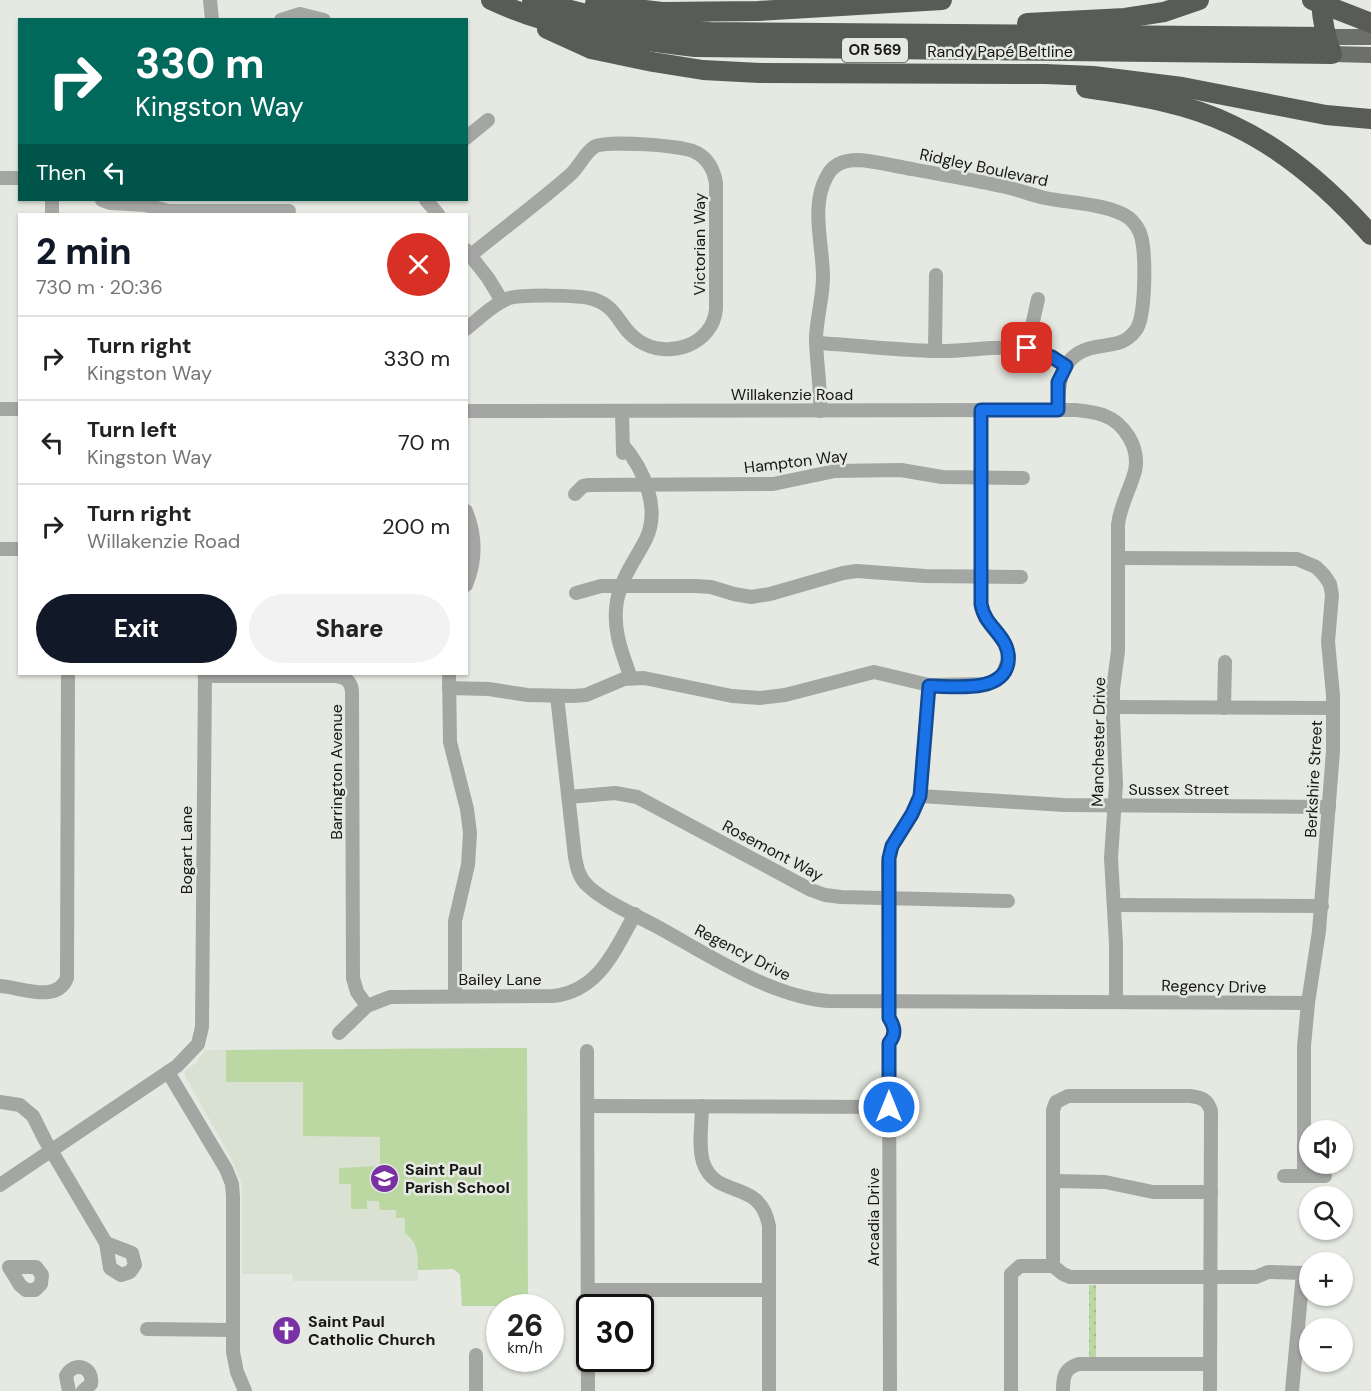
<!DOCTYPE html>
<html lang="en">
<head>
<meta charset="utf-8">
<style>
	body { margin:0; font-family:"DM Sans",sans-serif; background:#f2f2f2; color:#222; height:100vh; display:flex; flex-direction:column; font-size:22px; white-space:nowrap }
	* { box-sizing:border-box; margin:0 }
	p { font-size:20px; color:#767676 }
	.icon { flex:none; width:33px; height:33px; fill:none; stroke:currentColor; stroke-width:2; stroke-linecap:round; stroke-linejoin:round }
	.map { position:relative; flex:1; overflow:hidden }
	.details { position:absolute; left:18px; top:213px; width:450px; height:462px; display:flex; flex-direction:column; background:#fff; border-radius:0px; box-shadow:0 2px 4px #0004 }
	.details>* { flex:none }
	.hud { position:absolute; left:18px; top:18px; width:450px; height:183px; border-radius:0px; box-shadow:0 2px 4px #0004; background:#00695c; color:#fff; overflow:hidden }
	.tools { position:absolute; left:1299px; top:1120px; display:grid; gap:12px }
	.tools a { display:grid; place-items:center; width:54px; height:54px; border-radius:50%; background:#fff; box-shadow:0 2px 4px #0004; font-size:30px }
	.speed { position:absolute; left:486px; top:1294px; display:flex; gap:12px; font-size:30px; font-weight:700; text-align:center }
	.speed>* { display:grid; place-content:center; width:78px; height:78px; border-radius:50%; background:#fff; box-shadow:0 2px 4px #0004; line-height:1 }
	.speed small { font-size:15px; font-weight:400 }
	.speed .limit { border:3px solid #111; border-radius:9px; background:#fff; color:#111 }
	.pin { position:absolute; display:grid; place-items:center; width:51px; height:51px; color:#fff; margin:-26px; border-radius:12px; box-shadow:0 3px 9px #0006 }
	.me { position:absolute; width:66px; margin:-33px; rotate:0deg; stroke-linejoin:round; filter:drop-shadow(0 0 4px #0008) }
	.turn { display:flex; align-items:center; gap:21px; height:126px; padding:0 18px; font-size:27px }
	.turn .icon { width:78px; height:78px; stroke-width:2.5 }
	.turn b { display:block; font-size:42px; line-height:51px }
	.then { display:flex; align-items:center; height:57px; padding:0 18px; background:#0003; gap:12px; font-size:22px }
	.round { display:grid; place-items:center; flex:none; width:63px; height:63px; border-radius:32px; background:#f2f2f2 }
	.headline { display:flex; align-items:center; justify-content:space-between; height:102px; padding:0 18px }
	h1 { font-size:36px; font-weight:800; line-height:45px; color:#111827 }
	.button { display:flex; gap:12px; margin-top:auto; padding:12px 18px }
	.button a { flex:1; height:69px; border-radius:36px; background:#111827; color:#fff; font-size:24px; font-weight:800; line-height:69px; text-align:center }
	.button a+a { background:#f2f2f2; color:#222 }
	ul { padding:0; list-style:none }
	li { display:flex; align-items:center; gap:18px; height:84px; padding:0 18px; border-top:2px solid #e0e0e0 }
	li div { flex:1 }
	li b { display:block; font-size:22px }
	li em { font-style:normal }
	.map>svg:first-child { display:block }
	.built { fill:#d9e1d3 }
	.grass { fill:url(#grass-dots) }
	.green { fill:#bcd8a2 }
	.lines { fill:none; stroke-linecap:round; stroke-linejoin:round }
	.minor { stroke:#a4a6a3; stroke-width:14 }
	.major { stroke:#6d6f6a; stroke-width:16 }
	.highway { stroke:#595c56; stroke-width:20 }
	.route-casing { stroke:#114b97; stroke-width:15 }
	.route { stroke:#1a73e8; stroke-width:10 }
	.labels { text-anchor:middle; stroke-width:5; stroke-linejoin:round; paint-order:stroke }
	.shield { fill:#e5e9e2; stroke:#545652; stroke-width:1.5 }
	.shield-label { font-size:15px; font-weight:bold; fill:#161714 }
	.street-label { font-size:16px; fill:#161714; stroke:#e5e9e2 }
	.poi-label { font-size:16px; font-weight:bold; fill:#161714; stroke:#e5e9e2; text-anchor:start }
</style>
</head>
<body>
<div class="map">
<svg width="1371" height="1391" viewBox="0 0 1371 1391">
	<defs>
		<pattern id="grass-dots" width="8" height="8" patternUnits="userSpaceOnUse" patternTransform="scale(1.5)"><rect width="8" height="8" fill="#bcd8a2"/><path d="M2 2h.1M6 6h.1" fill="none" stroke="#a1b98b" stroke-width="1.8" stroke-linecap="round"/></pattern>
	</defs>
	<rect width="100%" height="100%" fill="#e5e9e2"/>
	<!-- built -->
	<polygon class="built" points="527,1048 528,1306 462,1306 461,1276 453,1269 418,1270 418,1281 293,1281 292,1274 242,1274 242,1185 232,1160 185,1076 185,1071 196,1063 205,1050"/>
	<!-- grass -->
	<rect class="grass" x="1089" y="1285" width="7" height="72"/>
	<!-- green -->
	<path class="green" d="M527 1048 528 1306H462L460 1274 453 1269 418 1270C418 1255 418 1242 405 1233V1218H396V1210H380L379 1201H367V1209H351V1184H339V1168L380 1166V1137L303 1136V1082H226V1050Z"/>
	<g class="lines">
		<!-- minor -->
		<g class="minor">
			<polyline points="210,0 212,20"/>
			<polyline points="281,20 300,14 324,20"/>
			<polyline points="466,138 488,120"/>
			<polyline points="0,178 20,178"/>
			<polyline points="102,200 110,203 145,205 169,211 289,211"/>
			<polyline points="426,200 438,214"/>
			<polyline points="52,214 52,200"/>
			<polyline points="466,250 488,278 502,301"/>
			<path d="M466 329C479 319 492 305 507 299 518 294 580 295 593 299 619 307 619 329 639 341 668 360 713 345 716 309V183C714 171 708 159 697 153 686 145 605 140 594 147 584 154 579 167 570 175 538 203 504 228 471 255"/>
			<path d="M816 343C856 345 896 350 936 351 987 352 1018 336 1066 366"/>
			<polyline points="1027,348 1038,299"/>
			<polyline points="935,351 936,275"/>
			<polyline points="0,409 20,409"/>
			<path d="M466 411 1075 410C1084 411 1094 412 1103 415 1125 423 1140 448 1135 471 1130 490 1120 505 1118 525V651L1113 689V718L1116 784 1111 858 1116 944V1002"/>
			<polyline points="622,411 623,453"/>
			<path d="M820 411C821 386 816 361 816 337 817 316 823 297 823 277 823 245 810 206 827 176 833 164 845 160 858 160 876 161 894 166 912 169 943 175 975 180 1006 187 1019 190 1032 195 1045 198 1069 203 1110 204 1129 218 1135 223 1139 229 1141 236 1146 254 1146 316 1136 330 1125 345 1112 344 1096 347 1061 353 1058 381 1058 410"/>
			<path d="M623 445C643 468 661 508 646 539 636 559 621 578 617 601 612 629 622 653 631 678"/>
			<polyline points="575,494 583,486 589,485 773,484 835,471 901,470 942,477 1023,478"/>
			<path d="M466 511C476 536 476 561 466 585"/>
			<polyline points="0,549 20,549"/>
			<polyline points="1118,558 1297,559 1316,567 1324,575 1330,584 1332,595 1328,642 1333,695 1333,751 1319,931 1308,1003 1304,1046 1304,1176 1284,1176"/>
			<polyline points="576,593 601,586 696,586 711,587 734,594 751,597 770,594 843,573 857,571 925,576 1021,577"/>
			<polyline points="449,674 450,742 467,809 470,833 468,865 455,921 455,996"/>
			<path d="M205 676H336C346 677 351 682 352 691L353 978 357 992 367 1006"/>
			<polyline points="449,688 489,689 527,695 573,696 586,695 624,679 644,678 732,696 760,698 785,695 874,672 929,685 984,684 995,681 1003,674 1009,656 1006,645 985,618 981,604 981,410"/>
			<path d="M557 696 575 857C577 868 579 878 588 886 605 902 635 915 656 926 707 954 769 996 828 1001L1308 1003"/>
			<polyline points="1113,707 1333,708"/>
			<polyline points="1224,708 1225,662"/>
			<polyline points="920,796 1064,805 1329,807"/>
			<polyline points="569,797 615,793 637,797 811,890 825,895 841,897 1008,901"/>
			<polyline points="1114,905 1322,906"/>
			<path d="M0 986C20 987 57 1004 67 978L68 674"/>
			<path d="M339 1033 367 1006 390 997 553 996C599 991 615 950 635 914"/>
			<polyline points="587,1051 588,1391"/>
			<polyline points="168,1072 226,1169 232,1184 233,1197 233,1352 237,1372 245,1391"/>
			<polyline points="0,1102 20,1105 33,1116 45,1140 106,1243"/>
			<polyline points="588,1106 889,1107"/>
			<path d="M702 1106C702 1123 698 1145 703 1162 716 1201 760 1177 769 1226V1391"/>
			<polyline points="1304,1176 1325,1176"/>
			<polyline points="1054,1181 1105,1182 1153,1192 1211,1192"/>
			<polyline points="0,1185 177,1066 198,1044 202,1027 205,674"/>
			<polygon points="106,1243 132,1253 135,1265 130,1272 121,1275 110,1268"/>
			<polygon points="9,1267 36,1267 42,1275 41,1284 35,1290 26,1290 20,1285"/>
			<polyline points="589,1290 769,1290"/>
			<polyline points="147,1329 233,1330"/>
			<polyline points="476,1355 476,1391"/>
			<path d="M69 1391 66 1376C74 1360 94 1367 91 1384L83 1391"/>
			<path d="M890 1391 889 1043C896 1035 895 1027 889 1018L888 863 892 846 912 815 920 796 929 685"/>
			<polyline points="1011,1391 1011,1274 1020,1266 1053,1266"/>
			<path d="M1063 1391C1063 1377 1064 1368 1079 1364H1210"/>
			<path d="M1210 1391 1211 1111C1208 1100 1201 1097 1190 1096H1068L1056 1102 1053 1110V1266L1063 1274 1070 1277H1256L1268 1272 1303 1273 1292 1391"/>
		</g>
		<!-- major -->
		<g class="major">
			<polyline points="1325,37 1371,37"/>
			<polyline points="1332,54 1371,55"/>
		</g>
		<!-- highway -->
		<g class="highway">
			<path d="M491 0C555 30 626 39 695 47L1332 54C1325 36 1322 20 1321 0"/>
			<polyline points="532,0 609,20 653,27 710,32 1325,37"/>
			<polyline points="1312,0 1371,23"/>
			<polyline points="595,4 662,12 758,11 942,0"/>
			<polyline points="1027,23 1125,18 1164,12 1199,0"/>
			<polyline points="547,29 591,49 653,62 703,70 760,73 1045,74 1093,76 1182,87 1326,115 1371,119"/>
			<path d="M1086 88C1135 95 1187 103 1232 125 1286 150 1332 191 1371 235"/>
		</g>
	</g>
	<g class="lines">
		<defs>
			<path id="route" d="M889 1107V1043C896 1035 895 1027 889 1018V858L892 846 912 814 920 796 929 686C953 686 1002 694 1008 663 1009 656 1008 650 1005 644 998 630 984 622 981 604V410H1058V382L1066 366 1052 357 1027 348"/>
		</defs>
		<!-- route casing -->
		<use href="#route" class="route-casing"/>
		<!-- route -->
		<use href="#route" class="route"/>
	</g>
	<!-- icons -->
	<defs>
		<symbol id="school-disc" viewBox="-11 -11 22 22"><circle r="9.5" fill="#7931a3" stroke="#e5e9e2"/><path d="M0-5L7-2L0 1L-7-2ZM-4 1L0 2.5L4 1V4Q0 6-4 4Z" fill="#fff"/></symbol>
		<symbol id="church-disc" viewBox="-11 -11 22 22"><circle r="9.5" fill="#7931a3" stroke="#e5e9e2"/><path d="M-1.2-6h2.4v3.5h3.3v2.4h-3.3V6h-2.4V-.1h-3.3v-2.4h3.3Z" fill="#fff"/></symbol>
	</defs>
	<g fill-rule="evenodd">
		<use href="#school-disc" x="368" y="1162" width="33" height="33"/>
		<use href="#church-disc" x="270" y="1314" width="33" height="33"/>
	</g>
	<g class="labels">
		<!-- shield labels -->
		<rect class="shield" x="842" y="38" width="66" height="24" rx="4.5"/>
		<g class="shield-label">
			<text x="875" y="55">OR 569</text>
		</g>
		<!-- street labels -->
		<g class="street-label">
			<text x="1000" y="57">Randy Papé Beltline</text>
			<text transform="translate(984 167) rotate(12)" y="6">Ridgley Boulevard</text>
			<text transform="translate(699 244) rotate(-90)" y="6">Victorian Way</text>
			<text x="792" y="400">Willakenzie Road</text>
			<text transform="translate(796 461) rotate(-7)" y="6">Hampton Way</text>
			<text transform="translate(1098 742) rotate(-89)" y="6">Manchester Drive</text>
			<text transform="translate(336 772) rotate(-90)" y="6">Barrington Avenue</text>
			<text transform="translate(1313 779) rotate(-87)" y="6">Berkshire Street</text>
			<text x="1179" y="795">Sussex Street</text>
			<text transform="translate(186 850) rotate(-90)" y="6">Bogart Lane</text>
			<text transform="translate(773 850) rotate(28)" y="6">Rosemont Way</text>
			<text transform="translate(743 952) rotate(27)" y="6">Regency Drive</text>
			<text x="500" y="985">Bailey Lane</text>
			<text transform="translate(1214 986) rotate(1)" y="6">Regency Drive</text>
			<text transform="translate(873 1217) rotate(-90)" y="6">Arcadia Drive</text>
		</g>
		<!-- poi labels -->
		<g class="poi-label">
			<text x="405" y="1175">Saint Paul<tspan x="405" dy="18">Parish School</tspan></text>
			<text x="308" y="1327">Saint Paul<tspan x="308" dy="18">Catholic Church</tspan></text>
		</g>
	</g>
</svg>
<div class="tools">
<a><svg class="icon" aria-label="sound" viewBox="0 0 24 24"><path d="M4 9h4l5-4v14l-5-4H4zM17 9q2 3 0 6"/></svg></a>
<a><svg class="icon" aria-label="search" viewBox="0 0 24 24"><circle cx="10" cy="10" r="6"/><path d="M15 15l6 6"/></svg></a>
<a>+</a>
<a>−</a>
</div>
<div class="speed"><div>26<small>km/h</small></div><div class="limit">30</div></div>
<div class="pin" style="left:1027px;top:348px;background:#d93025"><svg class="icon" aria-label="arrive" viewBox="0 0 24 24"><path d="M6 21V4h12l-3 4 3 4H6"/></svg></div>
<svg class="me" style="left:889px;top:1107px" viewBox="-20 -20 40 40"><circle r="17" fill="#1a73e8" stroke="#fff" stroke-width="3"/><path d="M0-11L8 9 0 5-8 9z" fill="#fff"/></svg>
<div class="hud">
<div class="turn"><svg class="icon" aria-label="right" viewBox="0 0 24 24"><path d="M7 20v-9h11M14 6l5 5-5 5"/></svg><div><b>330 m</b>Kingston Way</div></div>
<div class="then">Then<svg class="icon" aria-label="left" viewBox="0 0 24 24"><path d="M17 20v-9H6M10 6l-5 5 5 5"/></svg></div>
</div>
<section class="details">
<div class="headline"><div><h1>2 min</h1><p>730 m · 20:36</p></div><a class="round" style="background:#d93025;color:#fff"><svg class="icon" aria-label="close" viewBox="0 0 24 24"><path d="M6 6l12 12M18 6L6 18"/></svg></a></div>
<ul>
<li><svg class="icon" aria-label="right" viewBox="0 0 24 24"><path d="M7 20v-9h11M14 6l5 5-5 5"/></svg><div><b>Turn right</b><p>Kingston Way</p></div><em>330 m</em></li>
<li><svg class="icon" aria-label="left" viewBox="0 0 24 24"><path d="M17 20v-9H6M10 6l-5 5 5 5"/></svg><div><b>Turn left</b><p>Kingston Way</p></div><em>70 m</em></li>
<li><svg class="icon" aria-label="right" viewBox="0 0 24 24"><path d="M7 20v-9h11M14 6l5 5-5 5"/></svg><div><b>Turn right</b><p>Willakenzie Road</p></div><em>200 m</em></li>
</ul>
<div class="button"><a>Exit</a><a>Share</a></div>
</section>
</div>
</body>
</html>
